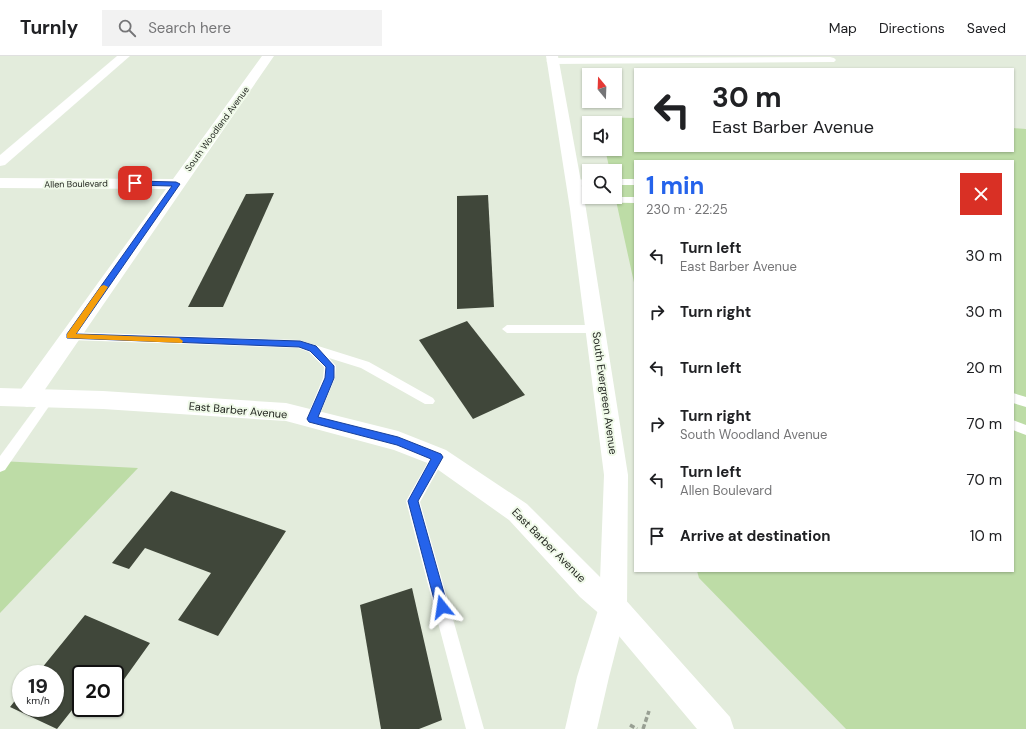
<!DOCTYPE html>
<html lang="en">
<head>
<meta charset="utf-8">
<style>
	body { margin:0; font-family:"DM Sans",sans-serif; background:#f2f2f2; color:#202124; height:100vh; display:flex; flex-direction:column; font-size:15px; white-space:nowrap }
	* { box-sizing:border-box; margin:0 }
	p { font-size:13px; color:#757577 }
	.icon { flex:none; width:22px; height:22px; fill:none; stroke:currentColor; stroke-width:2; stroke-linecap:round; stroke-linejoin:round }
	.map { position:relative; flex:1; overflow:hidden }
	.details { position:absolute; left:634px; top:104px; width:380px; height:412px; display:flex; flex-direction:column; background:#fff; border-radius:0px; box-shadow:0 1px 3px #0004 }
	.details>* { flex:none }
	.top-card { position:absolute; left:634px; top:12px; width:380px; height:84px; border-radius:0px; box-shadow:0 1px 3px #0004; background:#fff; color:#202124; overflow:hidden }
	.needle { width:26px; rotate:341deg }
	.controls { position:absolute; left:582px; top:12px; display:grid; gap:8px }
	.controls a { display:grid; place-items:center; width:40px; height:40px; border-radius:0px; background:#fff; box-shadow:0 1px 3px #0004; font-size:20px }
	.speed { position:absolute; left:12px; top:609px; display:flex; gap:8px; font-size:20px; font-weight:700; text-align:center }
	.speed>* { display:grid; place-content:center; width:52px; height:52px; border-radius:50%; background:#fff; box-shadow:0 1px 3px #0004; line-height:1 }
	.speed small { font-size:10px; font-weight:400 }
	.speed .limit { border:2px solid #111; border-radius:6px; background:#fff; color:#111 }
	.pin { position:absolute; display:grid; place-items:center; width:34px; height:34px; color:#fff; margin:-17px; border-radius:8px; box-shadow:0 2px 6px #0006 }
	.me { position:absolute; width:44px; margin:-22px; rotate:345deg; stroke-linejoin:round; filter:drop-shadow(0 0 3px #0008) }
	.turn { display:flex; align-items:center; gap:14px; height:84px; padding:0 12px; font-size:18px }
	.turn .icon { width:52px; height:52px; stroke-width:2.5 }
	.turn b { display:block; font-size:28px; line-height:34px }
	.round { display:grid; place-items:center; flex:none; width:42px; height:42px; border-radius:0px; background:#f2f2f2 }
	.head { display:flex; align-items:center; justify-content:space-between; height:68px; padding:0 12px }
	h1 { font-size:24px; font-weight:700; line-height:30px; color:#2563eb }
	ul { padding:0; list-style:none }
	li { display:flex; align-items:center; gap:12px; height:56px; padding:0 12px }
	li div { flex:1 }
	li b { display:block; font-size:15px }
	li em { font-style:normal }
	header { display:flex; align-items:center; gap:24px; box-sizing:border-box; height:56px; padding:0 20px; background:#fff; border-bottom:1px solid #e0e0e0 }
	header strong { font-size:19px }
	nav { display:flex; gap:22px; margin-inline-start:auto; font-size:14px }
	.search { width:280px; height:36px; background:#f2f2f2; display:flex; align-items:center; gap:10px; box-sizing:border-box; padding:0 14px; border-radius:0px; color:#757577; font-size:15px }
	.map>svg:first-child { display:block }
	.green { fill:#bddca6 }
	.building { fill:#40473a }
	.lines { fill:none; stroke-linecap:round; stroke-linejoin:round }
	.path { stroke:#989f93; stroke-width:3.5; stroke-dasharray:5 2.5; stroke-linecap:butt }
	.lane { fill:#fff; fill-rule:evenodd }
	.street { fill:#fff; fill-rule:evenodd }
	.secondary { fill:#fff; fill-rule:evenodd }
	.primary { fill:#fff; fill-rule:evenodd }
	.route { fill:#2563eb; stroke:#184099 }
	.slow { fill:#f59e0b }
	.labels { text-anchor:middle; stroke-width:4; stroke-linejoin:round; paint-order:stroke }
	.far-street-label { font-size:9px; fill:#21251f; stroke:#f0fae9 }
	.street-label { font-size:11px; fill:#21251f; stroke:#f0fae9 }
</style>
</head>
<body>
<header>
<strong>Turnly</strong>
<div class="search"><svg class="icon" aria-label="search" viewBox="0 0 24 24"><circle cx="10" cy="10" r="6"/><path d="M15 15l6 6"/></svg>Search here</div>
<nav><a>Map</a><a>Directions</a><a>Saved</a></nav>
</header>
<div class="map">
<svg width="1026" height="673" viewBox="0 0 1026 673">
	<rect width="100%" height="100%" fill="#e3ecdc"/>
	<!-- green -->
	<g class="green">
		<polygon points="598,61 635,62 635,95 1013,95 1013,72 1026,73 1026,673 846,673 699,522 697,515 1013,515 1013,105 635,105 635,231 615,140 615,115 610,115 605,93 615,93 615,67 599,67"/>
		<polygon points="0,405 138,412 0,557"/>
	</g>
	<!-- building -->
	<g class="building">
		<polygon points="274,137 223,251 188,251 246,138"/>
		<polygon points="488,139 494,251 457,253 457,140"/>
		<polygon points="467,265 525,339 473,363 419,284"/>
		<polygon points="171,435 286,475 218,580 178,564 211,517 145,492 129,513 112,507"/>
		<polygon points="412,532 442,664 419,673 381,673 360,549"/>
		<polygon points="85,559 150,587 115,636 115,618 81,618 81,644 80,644 57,673 10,651 21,637 21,652 55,652 55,618 37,618"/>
	</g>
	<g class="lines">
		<!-- path -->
		<g class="path">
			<polyline points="630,669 637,673"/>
			<polyline points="643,673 649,655"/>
		</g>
		<!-- lane -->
		<g class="lane">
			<polygon points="589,123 589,129 574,130 570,127 574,124"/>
			<rect x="615" y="123" width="20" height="6"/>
			<polygon points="577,141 635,141 635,147 574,146 574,142"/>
			<polygon points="507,269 596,269 601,273 596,277 507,277 502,273"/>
			<polygon points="70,276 299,284 369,306 433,342 435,345 433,348 425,348 361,312 329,302 336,310 335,322 318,363 316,367 312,368 308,367 306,363 323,322 324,311 309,296 298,292 70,284 64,280"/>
			<polygon points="1013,337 1026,341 1026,351 1013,347"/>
			<polygon points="48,338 52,340 54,343 52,346 5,414 0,416 0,400 44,340"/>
			<polygon points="1013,364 1026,369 1026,379 1013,374"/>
			<polygon points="438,395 443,397 445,401 420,446 484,673 466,673 406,445 433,397"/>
		</g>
		<!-- street -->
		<g class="street">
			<polygon points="117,0 130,0 5,109 0,110 0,99"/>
			<polygon points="262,0 274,0 35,348 27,351 19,348 16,342 19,336 166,133 0,132 0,122 173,123"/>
			<polygon points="830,1 834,2 836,4 834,6 552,8 546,5 552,2"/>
		</g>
		<!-- secondary -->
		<polygon class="secondary" points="0,332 103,335 286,347 398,375 446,394 527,448 600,521 623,541 730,661 734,673 697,673 603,561 580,541 509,464 430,408 394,394 286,365 103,353 0,350"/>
		<!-- primary -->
		<polygon class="primary" points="546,0 558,0 586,153 628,419 627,551 609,621 597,673 565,673 577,621 599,551 604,419 570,153"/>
	</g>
	<!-- route -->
	<polygon class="route" points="135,125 176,126 180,128 76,278 300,285 316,290 334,310 334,322 318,361 398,381 441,398 443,401 418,445 448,551 446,555 442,557 438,555 436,551 408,445 431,403 397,389 309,366 307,363 325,322 326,311 310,295 299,291 67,282 67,278 172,130 133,129 133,126"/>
	<!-- slow -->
	<polygon class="slow" points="104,229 108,231 76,278 179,282 183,285 182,287 67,282 67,278 101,230"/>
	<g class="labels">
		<!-- far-street labels -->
		<g class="far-street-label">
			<text transform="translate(217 73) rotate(-54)" y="3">South Woodland Avenue</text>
			<text transform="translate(76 128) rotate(-1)" y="3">Allen Boulevard</text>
		</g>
		<!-- street labels -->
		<g class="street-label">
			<text transform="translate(605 337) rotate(82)" y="4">South Evergreen Avenue</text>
			<text transform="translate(238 354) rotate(5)" y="4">East Barber Avenue</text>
			<text transform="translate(549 489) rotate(45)" y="4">East Barber Avenue</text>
		</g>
	</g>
</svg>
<div class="controls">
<a><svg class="needle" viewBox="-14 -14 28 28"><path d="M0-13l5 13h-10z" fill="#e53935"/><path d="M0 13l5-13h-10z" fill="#757577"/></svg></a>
<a><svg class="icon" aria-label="sound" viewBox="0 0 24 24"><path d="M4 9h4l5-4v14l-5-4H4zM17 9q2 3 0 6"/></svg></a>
<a><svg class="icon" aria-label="search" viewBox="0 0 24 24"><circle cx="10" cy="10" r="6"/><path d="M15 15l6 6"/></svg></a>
</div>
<div class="speed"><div>19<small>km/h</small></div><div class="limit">20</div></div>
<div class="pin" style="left:135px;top:127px;background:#d93025"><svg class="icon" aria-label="arrive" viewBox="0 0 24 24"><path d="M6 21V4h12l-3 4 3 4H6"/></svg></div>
<svg class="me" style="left:442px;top:551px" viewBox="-20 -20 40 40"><path d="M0-17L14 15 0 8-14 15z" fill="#2563eb" stroke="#fff" stroke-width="4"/></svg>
<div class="top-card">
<div class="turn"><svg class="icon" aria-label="left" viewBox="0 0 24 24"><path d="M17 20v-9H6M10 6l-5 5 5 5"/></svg><div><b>30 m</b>East Barber Avenue</div></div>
</div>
<section class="details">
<div class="head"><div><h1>1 min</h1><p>230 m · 22:25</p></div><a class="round" style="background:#d93025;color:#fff"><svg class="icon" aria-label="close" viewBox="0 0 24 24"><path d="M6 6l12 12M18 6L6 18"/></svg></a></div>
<ul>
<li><svg class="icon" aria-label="left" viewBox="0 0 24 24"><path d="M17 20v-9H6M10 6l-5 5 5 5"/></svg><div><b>Turn left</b><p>East Barber Avenue</p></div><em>30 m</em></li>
<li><svg class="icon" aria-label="right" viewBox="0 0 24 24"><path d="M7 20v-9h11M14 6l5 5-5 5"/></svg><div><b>Turn right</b></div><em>30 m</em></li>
<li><svg class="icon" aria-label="left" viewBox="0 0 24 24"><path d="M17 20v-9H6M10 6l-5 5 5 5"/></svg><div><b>Turn left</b></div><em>20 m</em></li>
<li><svg class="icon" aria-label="right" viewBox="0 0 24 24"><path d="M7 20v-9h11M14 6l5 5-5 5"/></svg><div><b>Turn right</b><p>South Woodland Avenue</p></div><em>70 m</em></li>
<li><svg class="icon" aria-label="left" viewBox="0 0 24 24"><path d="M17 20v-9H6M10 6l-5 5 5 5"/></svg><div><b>Turn left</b><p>Allen Boulevard</p></div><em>70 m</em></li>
<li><svg class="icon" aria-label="arrive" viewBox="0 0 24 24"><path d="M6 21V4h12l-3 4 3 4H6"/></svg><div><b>Arrive at destination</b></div><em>10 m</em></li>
</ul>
</section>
</div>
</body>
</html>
